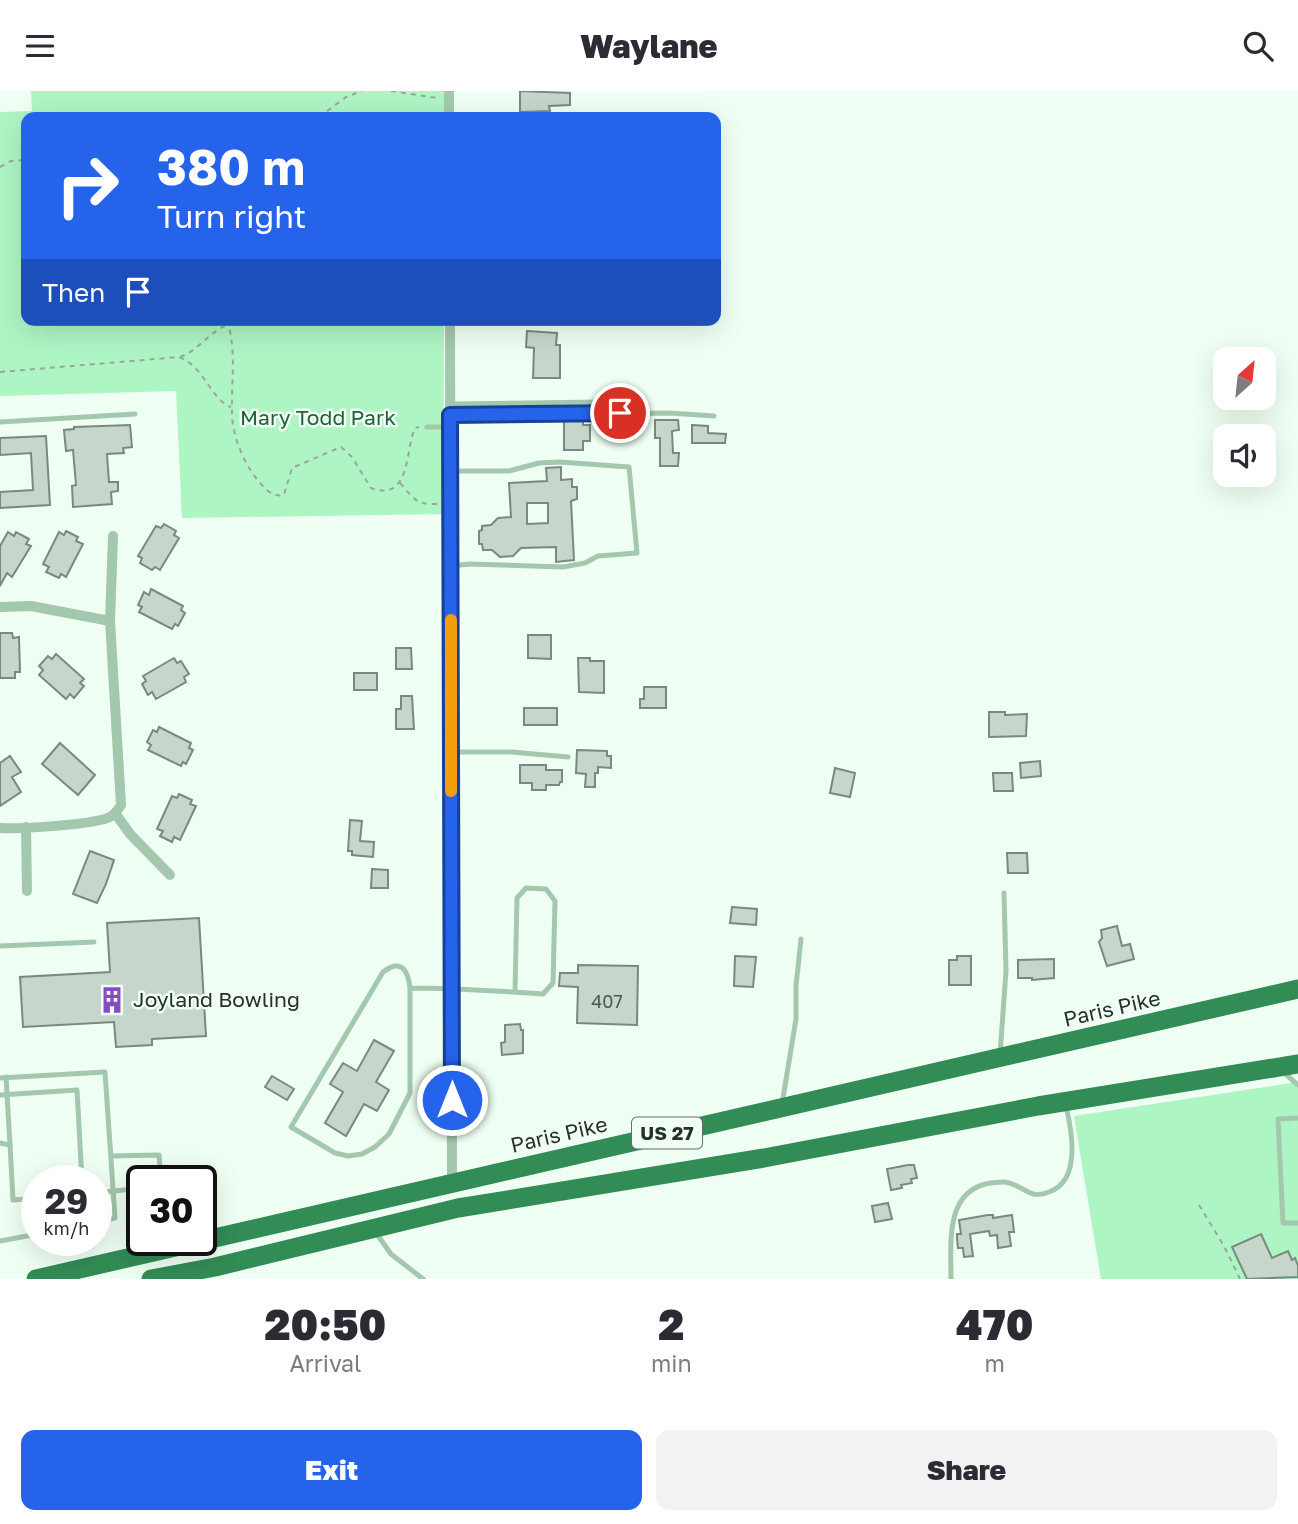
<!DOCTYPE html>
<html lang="en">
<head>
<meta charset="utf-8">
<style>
	body { margin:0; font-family:"Golos Text",sans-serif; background:#f2f2f3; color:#2b2b33; height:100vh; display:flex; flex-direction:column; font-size:26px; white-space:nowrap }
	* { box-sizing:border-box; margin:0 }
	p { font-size:23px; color:#7c7c81 }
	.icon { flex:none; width:38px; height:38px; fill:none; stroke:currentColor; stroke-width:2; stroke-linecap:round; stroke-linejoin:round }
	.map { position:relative; height:1188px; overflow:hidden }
	.panel { display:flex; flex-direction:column; background:#fff; flex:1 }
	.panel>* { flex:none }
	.top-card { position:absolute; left:21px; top:21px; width:700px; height:214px; border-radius:14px; box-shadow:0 7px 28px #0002; background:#2563eb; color:#fff; overflow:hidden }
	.needle { width:46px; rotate:27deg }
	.fabs { position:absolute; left:1213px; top:256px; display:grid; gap:14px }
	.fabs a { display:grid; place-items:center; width:63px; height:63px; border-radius:14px; background:#fff; box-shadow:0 7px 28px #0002; font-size:35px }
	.speed { position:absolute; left:21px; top:1074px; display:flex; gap:14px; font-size:35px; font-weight:700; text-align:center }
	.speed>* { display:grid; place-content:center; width:91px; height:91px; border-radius:50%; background:#fff; box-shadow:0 7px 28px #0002; line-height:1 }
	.speed small { font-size:18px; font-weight:400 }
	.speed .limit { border:4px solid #111; border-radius:10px; background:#fff; color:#111 }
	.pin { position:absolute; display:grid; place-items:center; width:60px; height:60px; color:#fff; margin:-30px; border:4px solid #fff; border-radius:50%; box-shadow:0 2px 7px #0007 }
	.me { position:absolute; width:77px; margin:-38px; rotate:0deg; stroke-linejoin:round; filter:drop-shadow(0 0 5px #0008) }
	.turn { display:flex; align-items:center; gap:24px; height:147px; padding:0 21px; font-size:32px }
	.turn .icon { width:91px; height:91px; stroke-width:2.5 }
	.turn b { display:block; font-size:49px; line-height:60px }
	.then { display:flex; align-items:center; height:66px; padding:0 21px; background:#0003; gap:14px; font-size:26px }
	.eta { display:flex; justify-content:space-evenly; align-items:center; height:119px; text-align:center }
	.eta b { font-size:42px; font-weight:800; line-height:49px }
	.action { display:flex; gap:14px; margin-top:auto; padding:14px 21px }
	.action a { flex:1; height:80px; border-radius:14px; background:#2563eb; color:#fff; font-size:28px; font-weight:800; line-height:80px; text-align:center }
	.action a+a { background:#f2f2f3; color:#2b2b33 }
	header { display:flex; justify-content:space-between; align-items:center; height:91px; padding:0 21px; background:#fff; font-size:32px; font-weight:800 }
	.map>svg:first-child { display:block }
	.green { fill:#aef5c4 }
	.building { fill:#c6d6ca; stroke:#7a897e; stroke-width:2; fill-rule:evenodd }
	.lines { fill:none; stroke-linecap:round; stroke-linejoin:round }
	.path { stroke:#9ba69e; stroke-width:2; stroke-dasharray:5 5; stroke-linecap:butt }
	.lane { stroke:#a4c8ae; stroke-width:5 }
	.street { stroke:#a4c8ae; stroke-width:10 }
	.highway { stroke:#328c56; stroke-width:19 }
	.route-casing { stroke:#184099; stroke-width:18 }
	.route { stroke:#2563eb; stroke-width:12 }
	.slow { stroke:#f59e0b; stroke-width:12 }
	.labels { text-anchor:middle; stroke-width:5; stroke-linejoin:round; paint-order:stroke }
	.number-label { font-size:18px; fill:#505852 }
	.shield { fill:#effff3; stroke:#646d66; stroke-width:2 }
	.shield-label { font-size:19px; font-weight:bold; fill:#282e2a }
	.park-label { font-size:21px; fill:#22603b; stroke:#effff3 }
	.poi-label { font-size:21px; fill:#282e2a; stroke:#effff3; text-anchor:start }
	.street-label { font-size:21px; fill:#282e2a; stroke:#effff3 }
</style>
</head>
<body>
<header><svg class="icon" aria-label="menu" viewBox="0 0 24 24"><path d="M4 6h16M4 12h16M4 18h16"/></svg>Waylane<svg class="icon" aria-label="search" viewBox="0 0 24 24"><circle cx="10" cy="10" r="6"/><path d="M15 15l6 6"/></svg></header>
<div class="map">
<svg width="1298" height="1188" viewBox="0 0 1298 1188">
	<rect width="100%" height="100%" fill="#effff3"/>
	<!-- green -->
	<g class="green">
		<polygon points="31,0 444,0 444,26 26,26 26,229 444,229 443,423 182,427 176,300 0,305 0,21 32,20"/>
		<polygon points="1298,991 1298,1188 1101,1188 1074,1025"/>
	</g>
	<!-- building -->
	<g class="building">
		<polygon points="520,0 570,2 570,14 549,15 550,20 520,21"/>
		<polygon points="527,240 557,242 556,254 560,254 560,287 533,287 534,257 526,256"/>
		<polygon points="564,328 583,328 583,334 590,334 590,350 583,350 583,359 564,359"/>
		<polygon points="655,329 678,329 679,339 672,340 673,362 679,362 678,375 660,375 660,347 655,347"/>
		<polygon points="130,334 132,356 123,357 124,362 107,363 109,391 118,391 118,400 111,401 112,413 73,416 72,395 76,394 73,359 66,360 64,339 74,338 74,336"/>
		<polygon points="692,334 708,335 708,342 726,343 725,352 692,352"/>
		<polygon points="46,345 50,414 0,417 0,401 33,399 31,362 0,364 0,347"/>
		<path d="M561 376V389L572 388V396H577V408L571 410 574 469 556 471V456L521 457 513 465 500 466 492 459H483L482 453H479V440L482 439V435L491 434 498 427 511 426 509 392 547 390 546 377ZM527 412H548V432L527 433Z"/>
		<polygon points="164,433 176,440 174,444 179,447 160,479 155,476 152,479 140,472 142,467 138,465 156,435 161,437"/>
		<polygon points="66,440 78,446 76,450 83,453 66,486 61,483 59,487 46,481 49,476 43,473 59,441 64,444"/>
		<polygon points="8,441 14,445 16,441 29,448 26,453 31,455 12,486 7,482 0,495 0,455"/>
		<polygon points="151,498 183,515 181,519 185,522 178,535 175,533 172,538 139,521 142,516 138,514 144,501 149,504"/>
		<polygon points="0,542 12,542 13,547 19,546 20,581 15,581 15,587 0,587"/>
		<polygon points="528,544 551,544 551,568 528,567"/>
		<polygon points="396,557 411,557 412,578 396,578"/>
		<polygon points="56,563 84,588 80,592 84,595 74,607 70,603 66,608 39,584 43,579 39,575 48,565 52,568"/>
		<polygon points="174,567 177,572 181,570 189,583 184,586 186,591 156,608 152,601 148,604 142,593 146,590 143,585"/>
		<polygon points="578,567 590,567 590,570 604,570 604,602 579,601"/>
		<rect x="354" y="582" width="23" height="17"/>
		<polygon points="644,596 666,596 666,617 640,617 640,608 644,608"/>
		<polygon points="401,605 412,605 414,638 396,638 396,618 401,618"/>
		<rect x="524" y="617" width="33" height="17"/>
		<polygon points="989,621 1005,621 1005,624 1027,623 1026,645 989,646"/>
		<polygon points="159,636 191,652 189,657 193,659 186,673 183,671 181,675 148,659 151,654 147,651 153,639 157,641"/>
		<polygon points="60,652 95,684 78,704 42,673"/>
		<polygon points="577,659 607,660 607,665 611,665 611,677 598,676 598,682 595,682 595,696 585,696 586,683 576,682"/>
		<polygon points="10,665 21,681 12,686 21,701 0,715 0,672"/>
		<polygon points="1040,670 1041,685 1021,687 1020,672"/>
		<polygon points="520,674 546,674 546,679 562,679 562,691 560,691 559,694 546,694 546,699 532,699 532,692 520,692"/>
		<polygon points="835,677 855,682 850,706 830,702"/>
		<polygon points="993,682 1012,682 1013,700 994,700"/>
		<polygon points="179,703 192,709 190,713 196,715 180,749 174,746 172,751 160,745 163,740 157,738 172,705 177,707"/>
		<polygon points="350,729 362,730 360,750 374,751 373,766 352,764 352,760 348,760"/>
		<polygon points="90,760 114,769 106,793 97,812 73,803"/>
		<polygon points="1007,762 1027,762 1028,782 1008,782"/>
		<polygon points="372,778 388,779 388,797 371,797"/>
		<polygon points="732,816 757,818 756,834 730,832"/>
		<polygon points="199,827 206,945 152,948 152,954 116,956 114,931 23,936 20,886 110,881 107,832"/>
		<polygon points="1117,835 1122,855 1130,853 1134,868 1107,875 1099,851 1102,847 1101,839"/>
		<polygon points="735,865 756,866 753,896 734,895"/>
		<polygon points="957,865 971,865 971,894 949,894 949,869 957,869"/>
		<polygon points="1054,868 1054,887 1032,889 1032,887 1018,887 1018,869"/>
		<polygon points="578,874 638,875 637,934 577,932 578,896 559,895 560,882 578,882"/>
		<polygon points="520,933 521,939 523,939 523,962 502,964 501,952 505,951 505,934"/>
		<polygon points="374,949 394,960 376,991 389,999 377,1020 364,1013 346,1045 325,1032 343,1001 330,993 343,972 357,980"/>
		<polygon points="272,985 294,998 287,1009 265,996"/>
		<polygon points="908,1074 914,1074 917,1087 911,1088 912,1092 901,1094 902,1097 891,1099 887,1078"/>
		<polygon points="888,1112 892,1128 875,1131 872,1115"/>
		<polygon points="988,1124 993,1124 993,1127 1012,1124 1014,1141 1009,1141 1011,1155 998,1157 997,1144 990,1145 989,1140 970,1143 973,1165 964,1166 963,1157 958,1157 957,1148 957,1143 961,1143 959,1129"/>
		<polygon points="1261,1143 1272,1167 1288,1160 1292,1169 1295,1167 1298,1175 1298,1186 1247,1188 1232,1156"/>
	</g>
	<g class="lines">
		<!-- path -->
		<g class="path">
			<polyline points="391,0 438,7"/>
			<polyline points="319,26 346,6 362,0"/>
			<polyline points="0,76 11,70 26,69"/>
			<path d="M227 229C237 260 231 291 232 322 232 345 245 376 261 393 267 400 274 406 284 404L292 377 341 356 352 366 371 397C411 412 405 359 415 337L419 336"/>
			<path d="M180 266C199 259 209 241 227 234"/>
			<path d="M0 281 179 266C205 276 210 308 231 316"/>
			<path d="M400 392C414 408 416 414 438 413"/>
			<polyline points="1199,1114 1224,1155 1240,1188"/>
		</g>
		<!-- lane -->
		<g class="lane">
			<polyline points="450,313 600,311"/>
			<polyline points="450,324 669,322 714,325"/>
			<polyline points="0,331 135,323"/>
			<polyline points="427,336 451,336"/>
			<polyline points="450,380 509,380 539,372 560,371 629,376 637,462 598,465 585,472 563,476 470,473 451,475"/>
			<polyline points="451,661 512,661 568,666"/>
			<polyline points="0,855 94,851"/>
			<path d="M410 897V1002L389 1043 375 1056 362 1063 348 1065 335 1062 291 1036 383 881C401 867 408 879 410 897 455 897 499 900 543 903L553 892 555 810 546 798 526 797 517 807 515 901"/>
			<polyline points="1000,964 1006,880 1004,802"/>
			<polyline points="1282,980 1298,994"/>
			<polyline points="6,986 10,1054"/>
			<polyline points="0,987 105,981 115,1127 96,1131"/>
			<polyline points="0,1004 77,999 82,1090"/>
			<polyline points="782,1013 796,928 796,895 801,848"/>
			<polyline points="1298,1027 1278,1028 1283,1132 1298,1132"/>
			<polyline points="0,1052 10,1054 13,1109 37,1107"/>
			<polyline points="111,1065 159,1064 161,1090"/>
			<polyline points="96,1102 142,1097"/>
			<polyline points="376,1142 391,1163 423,1188"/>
			<polyline points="0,1150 37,1143"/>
			<path d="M951 1188C951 1146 944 1091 1003 1091 1015 1091 1023 1100 1033 1103 1038 1104 1044 1103 1049 1101 1081 1090 1072 1040 1066 1015"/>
		</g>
		<!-- street -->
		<g class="street">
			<polyline points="449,0 449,26"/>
			<polyline points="450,229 452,1091"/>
			<polyline points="0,516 31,515 110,530"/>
			<polyline points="115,722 130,743 170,784"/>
			<polyline points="26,736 27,800"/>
			<path d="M0 737C21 738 92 734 110 726 115 723 118 719 121 714L110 530 113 445"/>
		</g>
		<!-- highway -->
		<g class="highway">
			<polyline points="36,1188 1298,898"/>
			<polyline points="151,1188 215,1176 458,1117 764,1067 1038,1015 1298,973"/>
		</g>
	</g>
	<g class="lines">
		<defs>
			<polyline id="route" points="452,1009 450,324 620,322"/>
		</defs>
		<!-- route casing -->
		<use href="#route" class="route-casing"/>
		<!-- route -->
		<use href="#route" class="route"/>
		<!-- slow -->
		<polyline class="slow" points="451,529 451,700"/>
	</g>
	<!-- icons -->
	<defs>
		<symbol id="building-bare" viewBox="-9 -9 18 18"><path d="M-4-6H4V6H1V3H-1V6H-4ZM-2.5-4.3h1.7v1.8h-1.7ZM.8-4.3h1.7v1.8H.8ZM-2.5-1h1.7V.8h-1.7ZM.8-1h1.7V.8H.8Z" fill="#864bc1" stroke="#effff3" stroke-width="2.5" paint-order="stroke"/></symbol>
	</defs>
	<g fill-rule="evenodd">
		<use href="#building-bare" x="93" y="890" width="38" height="38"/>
	</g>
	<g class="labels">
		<!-- number labels -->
		<g class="number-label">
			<text x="607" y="917">407</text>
		</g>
		<!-- shield labels -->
		<rect class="shield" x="632" y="1026.5" width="70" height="31" rx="5"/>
		<g class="shield-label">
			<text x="667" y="1049">US 27</text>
		</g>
		<!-- park labels -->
		<g class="park-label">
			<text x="318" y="334">Mary Todd Park</text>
		</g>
		<!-- poi labels -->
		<g class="poi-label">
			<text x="133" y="916">Joyland Bowling</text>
		</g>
		<!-- street labels -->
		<g class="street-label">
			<text transform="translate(1112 918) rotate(-13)" y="7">Paris Pike</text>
			<text transform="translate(559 1044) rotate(-13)" y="7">Paris Pike</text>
		</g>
	</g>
</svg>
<div class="fabs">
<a><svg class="needle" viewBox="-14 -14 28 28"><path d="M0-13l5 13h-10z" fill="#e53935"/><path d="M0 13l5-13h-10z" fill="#7c7c81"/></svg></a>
<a><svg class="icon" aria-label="sound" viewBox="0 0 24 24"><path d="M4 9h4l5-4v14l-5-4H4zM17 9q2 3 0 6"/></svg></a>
</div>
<div class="speed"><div>29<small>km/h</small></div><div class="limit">30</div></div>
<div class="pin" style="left:620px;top:322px;background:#d93025"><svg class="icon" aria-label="arrive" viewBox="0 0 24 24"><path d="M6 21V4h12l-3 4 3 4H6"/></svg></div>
<svg class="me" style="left:452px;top:1009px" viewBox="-20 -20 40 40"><circle r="17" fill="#2563eb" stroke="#fff" stroke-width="3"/><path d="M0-11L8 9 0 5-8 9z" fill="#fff"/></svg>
<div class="top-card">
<div class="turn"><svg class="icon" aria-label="right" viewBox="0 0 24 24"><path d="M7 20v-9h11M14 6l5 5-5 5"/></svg><div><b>380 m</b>Turn right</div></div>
<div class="then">Then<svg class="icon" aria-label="arrive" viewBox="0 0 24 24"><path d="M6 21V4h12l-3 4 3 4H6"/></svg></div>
</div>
</div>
<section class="panel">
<div class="eta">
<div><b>20:50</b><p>Arrival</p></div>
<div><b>2</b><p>min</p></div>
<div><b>470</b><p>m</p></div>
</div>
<div class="action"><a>Exit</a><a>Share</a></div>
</section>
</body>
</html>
